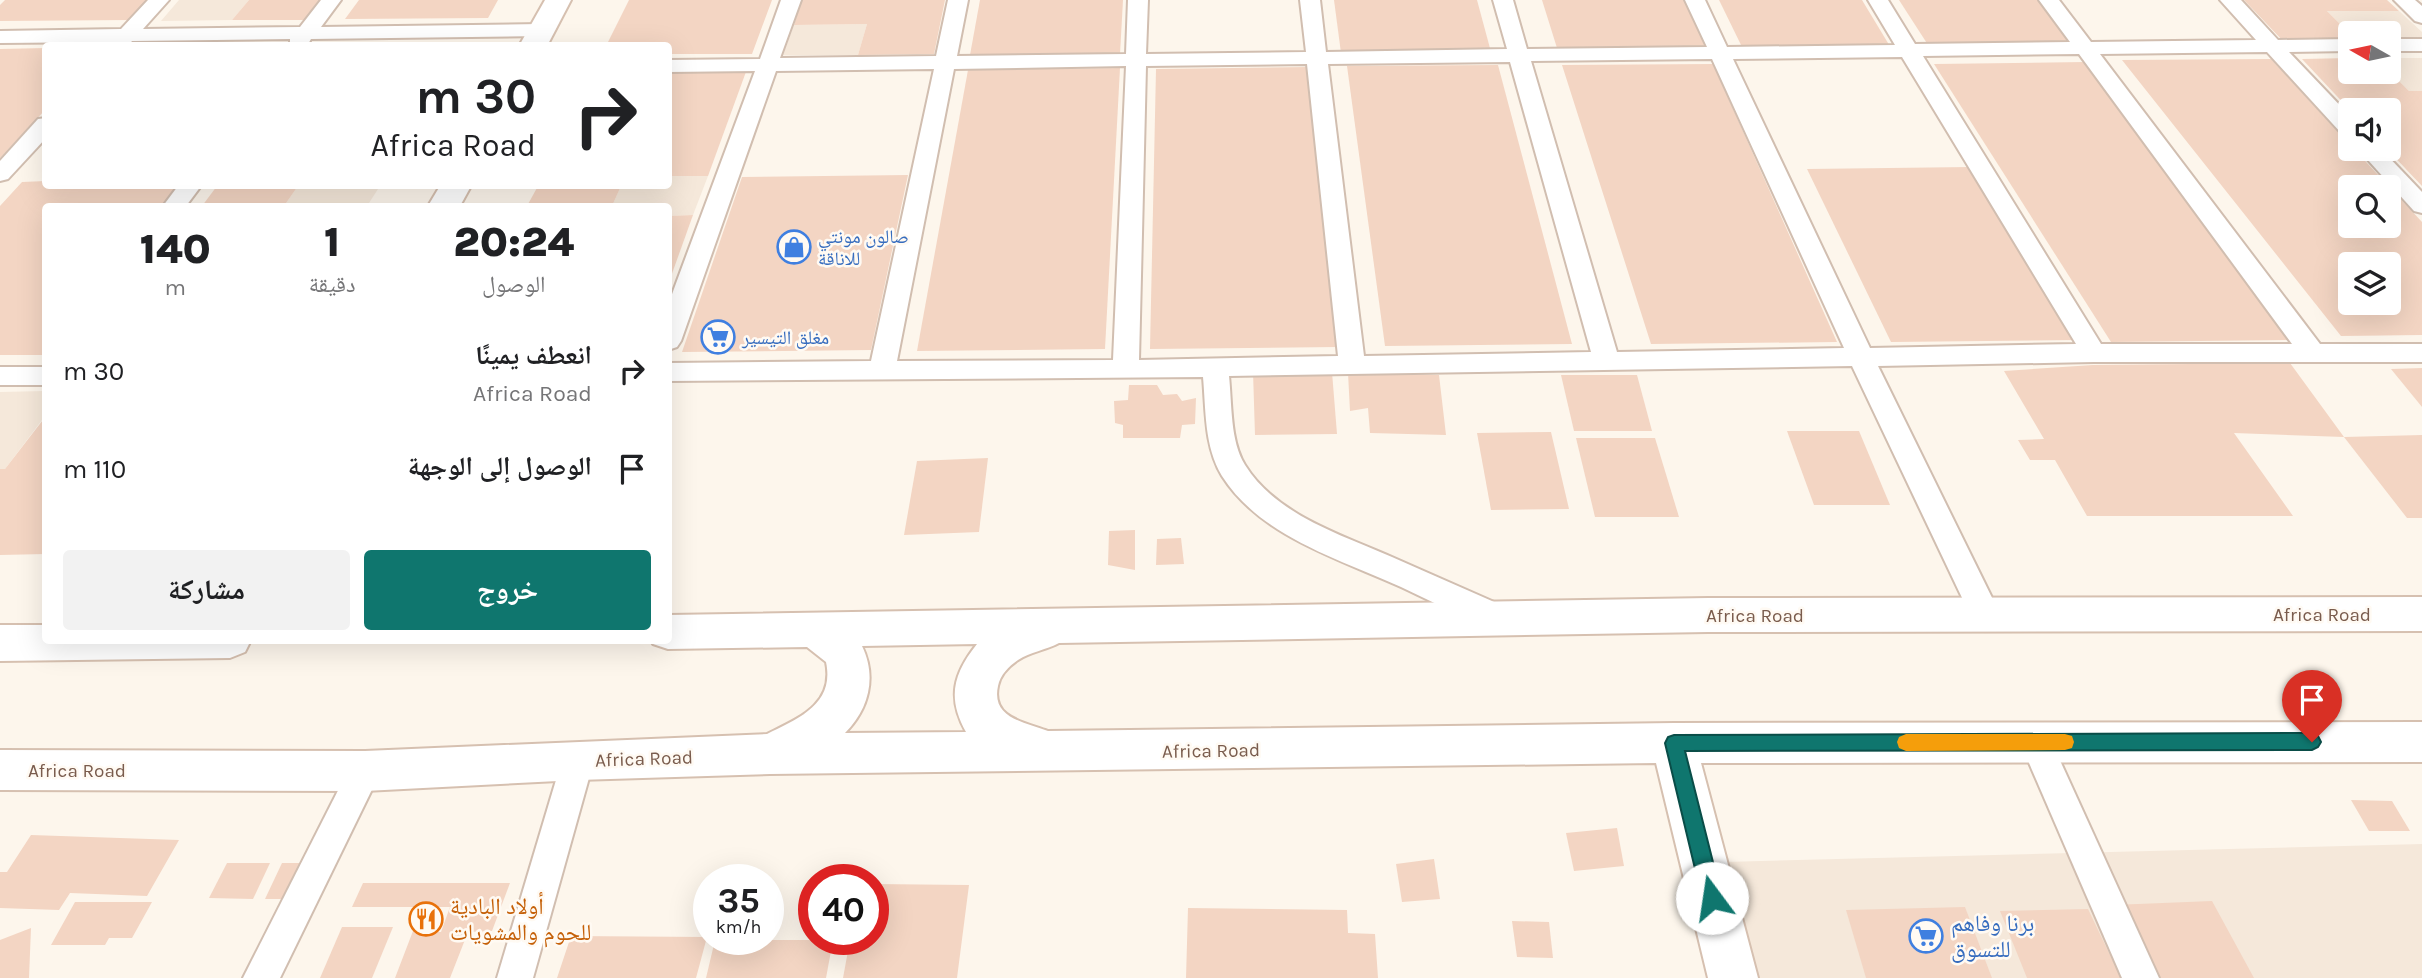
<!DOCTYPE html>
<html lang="ar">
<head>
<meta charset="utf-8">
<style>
	body { margin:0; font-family:Karla,"Noto Naskh Arabic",sans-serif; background:#f2f2f2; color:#202124; direction:rtl; height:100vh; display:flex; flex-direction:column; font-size:26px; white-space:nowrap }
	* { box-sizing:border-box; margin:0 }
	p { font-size:23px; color:#757577 }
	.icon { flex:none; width:38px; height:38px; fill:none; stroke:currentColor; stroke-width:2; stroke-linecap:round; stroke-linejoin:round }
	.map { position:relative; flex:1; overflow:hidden; direction:ltr }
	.drawer { position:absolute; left:42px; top:203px; width:630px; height:441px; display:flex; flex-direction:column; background:#fff; border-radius:7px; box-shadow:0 7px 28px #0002; direction:rtl }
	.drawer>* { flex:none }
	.hud { position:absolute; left:42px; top:42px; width:630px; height:147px; border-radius:7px; box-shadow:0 7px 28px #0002; direction:rtl; background:#fff; color:#202124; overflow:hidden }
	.needle { width:46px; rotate:279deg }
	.buttons { position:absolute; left:2338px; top:21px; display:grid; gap:14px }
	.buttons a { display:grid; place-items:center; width:63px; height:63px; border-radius:7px; background:#fff; box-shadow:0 7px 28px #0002; font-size:35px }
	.speed { position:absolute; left:693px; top:864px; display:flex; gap:14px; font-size:35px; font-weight:700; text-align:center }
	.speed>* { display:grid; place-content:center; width:91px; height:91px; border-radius:50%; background:#fff; box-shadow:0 7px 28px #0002; line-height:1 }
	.speed small { font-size:18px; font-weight:400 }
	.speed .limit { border:10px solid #d22; background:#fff; color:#111 }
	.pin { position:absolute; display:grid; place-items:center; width:60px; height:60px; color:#fff; margin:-72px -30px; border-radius:50% 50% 50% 0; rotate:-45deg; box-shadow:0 0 7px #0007 }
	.pin .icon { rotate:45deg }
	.me { position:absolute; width:77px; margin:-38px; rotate:346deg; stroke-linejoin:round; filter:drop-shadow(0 0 5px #0008) }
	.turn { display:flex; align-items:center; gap:24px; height:147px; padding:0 21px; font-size:32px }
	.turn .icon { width:91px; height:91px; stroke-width:2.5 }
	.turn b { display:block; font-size:49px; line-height:60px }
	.eta { display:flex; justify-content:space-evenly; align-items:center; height:119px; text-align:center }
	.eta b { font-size:42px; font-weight:800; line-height:49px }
	.button { display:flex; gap:14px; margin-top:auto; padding:14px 21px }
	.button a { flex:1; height:80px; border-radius:7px; background:#0f766e; color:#fff; font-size:28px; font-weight:800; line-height:80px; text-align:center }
	.button a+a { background:#f2f2f2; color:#202124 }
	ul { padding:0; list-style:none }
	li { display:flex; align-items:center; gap:21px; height:98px; padding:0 21px }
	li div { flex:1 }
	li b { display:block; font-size:26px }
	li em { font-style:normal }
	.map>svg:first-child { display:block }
	.residential { fill:#f5e8da }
	.building { fill:#f3d5c3; fill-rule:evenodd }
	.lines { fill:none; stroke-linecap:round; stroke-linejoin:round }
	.street-casing { stroke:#d1beb0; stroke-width:4 }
	.secondary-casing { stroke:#d6c0b0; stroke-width:4 }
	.street { fill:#fff; fill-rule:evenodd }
	.secondary { fill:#fff; fill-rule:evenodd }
	.route { fill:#0f766e; stroke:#0a4d48; stroke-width:2 }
	.slow { fill:#f59e0b }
	.labels { text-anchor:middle; stroke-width:5; stroke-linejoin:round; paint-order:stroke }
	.shop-label { font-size:19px; fill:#366cbe; stroke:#fffaf3; text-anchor:start }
	.street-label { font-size:19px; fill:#7a5c4d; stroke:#fffaf3 }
	.near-food-label { font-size:23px; fill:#c56008; stroke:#fffaf3; text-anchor:start }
	.near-shop-label { font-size:23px; fill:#366cbe; stroke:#fffaf3; text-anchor:start }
</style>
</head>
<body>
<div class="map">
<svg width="2422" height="978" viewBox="0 0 2422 978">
	<rect width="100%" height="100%" fill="#fdf6ec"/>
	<!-- residential -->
	<g class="residential">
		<polygon points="179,0 249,0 232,20 161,21"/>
		<polygon points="2327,11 2399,11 2422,32 2422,41 2389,41 2389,33 2350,34"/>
		<polygon points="867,24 858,55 783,55 794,25"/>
		<polygon points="2389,58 2422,58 2422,91 2409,91 2389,71"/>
		<polygon points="669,176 708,176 693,215 669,216 668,206 612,206 621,186 668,186"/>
		<polygon points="298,186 380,186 367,206 284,206"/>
		<polygon points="45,391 45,416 5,469 0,469 0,392"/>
		<polygon points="2422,844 2422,978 1752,978 1724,862"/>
	</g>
	<!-- building -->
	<g class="building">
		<polygon points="5,0 148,0 130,20 0,21 0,5"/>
		<polygon points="249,0 319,0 304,20 232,20"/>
		<polygon points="359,0 498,0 488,18 345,19"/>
		<polygon points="629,0 772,0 752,54 668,54 668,46 606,46"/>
		<polygon points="802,0 945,0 934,54 858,55 867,24 794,25"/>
		<polygon points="980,0 1123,0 1120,54 970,55"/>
		<polygon points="1334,0 1477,0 1491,52 1341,53"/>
		<polygon points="1542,0 1685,0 1706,47 1557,48"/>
		<polygon points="1719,0 1862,0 1891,48 1743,49"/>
		<polygon points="1899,0 2042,0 2078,47 1930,48"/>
		<polygon points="2244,0 2387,0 2399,11 2327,11 2350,34 2350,41 2284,42"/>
		<polygon points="46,48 46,109 0,158 0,49"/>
		<polygon points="2350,58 2350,72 2390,72 2409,91 2422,91 2422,186 2387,149 2389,110 2350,110 2302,59"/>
		<path d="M2271 59 2350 145V149H2354L2422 222V335L2341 336 2122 60ZM2350 187H2389V226H2350ZM2350 264H2389V303H2350Z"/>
		<polygon points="2085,62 2296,340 2111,342 1934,64"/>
		<polygon points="1713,64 1816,295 1837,342 1651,344 1562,65"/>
		<polygon points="1498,65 1572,344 1385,346 1347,66"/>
		<polygon points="1308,67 1338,347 1150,349 1156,69"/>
		<polygon points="1120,68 1105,349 917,351 968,70"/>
		<polygon points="747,69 708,176 668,176 668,70"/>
		<polygon points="1970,167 2076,340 1891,342 1807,169"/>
		<polygon points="908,175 871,350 682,352 742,177"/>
		<polygon points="46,181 46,186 181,186 165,206 46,206 46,355 0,355 0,206 22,182"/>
		<polygon points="217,186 298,186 284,206 202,206"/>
		<polygon points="538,186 621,186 612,206 527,206"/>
		<polygon points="693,215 669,282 668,282 668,216"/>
		<polygon points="2290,363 2344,437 2234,433 2293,516 2087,516 2055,460 2030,460 2018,440 2044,439 2004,371 2093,365"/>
		<polygon points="2422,368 2422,407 2391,369"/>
		<polygon points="1253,372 1332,372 1337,434 1255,435"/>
		<polygon points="1348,373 1439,375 1446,435 1370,433 1368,408 1350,411"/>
		<polygon points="1561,375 1637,375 1652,431 1574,431"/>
		<polygon points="1129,385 1157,385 1163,395 1177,394 1182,401 1196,398 1195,424 1182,425 1180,438 1123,438 1123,425 1115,423 1114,401 1128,400"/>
		<polygon points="46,416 46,554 0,555 0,469 5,469"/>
		<polygon points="1787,431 1859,431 1890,505 1814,505"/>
		<polygon points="1551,432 1569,509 1491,510 1477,433"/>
		<polygon points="2422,435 2422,518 2407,518 2344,437"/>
		<polygon points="1576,438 1655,438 1679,517 1595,517"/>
		<polygon points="988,458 979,532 904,535 917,461"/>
		<polygon points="1135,530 1135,570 1108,565 1109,531"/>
		<polygon points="1181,538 1184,564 1156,565 1157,539"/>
		<polygon points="2351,800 2392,801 2410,831 2369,831"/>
		<polygon points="1617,828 1624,866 1574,871 1566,833"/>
		<polygon points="31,835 179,840 147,896 70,893 59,910 0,908 0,872 7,872"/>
		<polygon points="1434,859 1440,899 1402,902 1396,864"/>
		<polygon points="227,863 270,863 253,899 209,898"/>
		<polygon points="282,863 308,863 291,899 265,899"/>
		<polygon points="363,883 510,883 492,931 468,932 450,978 395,978 413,931 441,932 450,907 352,907"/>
		<polygon points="873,884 969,885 957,978 843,978 850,940 873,940"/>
		<polygon points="2212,901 2254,978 2148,978 2113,905"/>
		<polygon points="75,902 152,902 132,938 109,938 105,945 51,945"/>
		<polygon points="1965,907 1992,978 1866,978 1846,910"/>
		<polygon points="1188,908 1347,910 1348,933 1375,934 1378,978 1186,978"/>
		<polygon points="2088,909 2121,978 2027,978 2000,911"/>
		<polygon points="1512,921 1549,922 1553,958 1517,957"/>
		<polygon points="342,927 393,927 372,978 320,978"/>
		<polygon points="31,928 29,978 0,978 0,940"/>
		<polygon points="571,936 707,937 696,978 557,978"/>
		<polygon points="715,940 833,940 826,978 706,978"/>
	</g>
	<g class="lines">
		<defs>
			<g id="street">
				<polygon points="148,0 169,0 143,29 300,27 321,0 341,0 321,27 541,24 548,26 551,30 548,34 541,36 311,39 307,46 290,46 290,39 132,41 128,46 111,46 110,42 0,43 0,31 121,29"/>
				<path d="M781 0H801L780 58 936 56 948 0H968L957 56 1126 54 1128 0H1148L1146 54 1306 52 1300 0H1320L1326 52 1507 49 1493 0H1513L1527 49 1707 47 1685 0H1705L1727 47 1895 45 1868 0H1888L1915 44 2070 42 2039 0H2059L2091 42 2256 40 2220 0H2241L2278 40 2350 39V51L2289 52 2350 116V135L2342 134 2267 52 2100 54 2320 344H2422V362H2094L1878 366 2000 614 1996 623 1985 626 1974 623 1852 366 1229 376C1232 404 1230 441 1245 465 1276 515 1342 535 1392 557 1431 574 1471 592 1510 609L1514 618 1510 627 1499 631C1465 619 1433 602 1401 587 1339 559 1260 536 1222 476 1204 446 1206 410 1203 377L668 381V363L871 361 934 69 776 71 681 341 677 347 668 350V305L755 71 668 72V60L760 59ZM2079 54 2292 344H2101L1923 56ZM1902 57 2076 344 1870 348 1733 59ZM1712 59 1844 348 1617 352 1531 61ZM1510 62 1591 352 1364 356 1328 64ZM1307 64 1338 356 1139 360 1146 66ZM1126 66 1113 360 897 361 954 69Z"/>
				<polygon points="2394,0 2415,0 2422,6 2422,23 2415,21"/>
				<rect x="2389" y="39" width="33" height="12"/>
				<polygon points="46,118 46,138 8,179 0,181 0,161 38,119"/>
				<polygon points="2358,149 2381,149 2422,192 2422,213 2414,211"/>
				<polygon points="178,186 201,186 186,206 163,206"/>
				<rect x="0" y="367" width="46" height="18"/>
				<polygon points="2036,728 2047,732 2159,978 2122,978 2020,742 2025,732"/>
				<polygon points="578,745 590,750 594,760 533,978 497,978 562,760 566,750"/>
				<polygon points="365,756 377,761 381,771 280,978 243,978 353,761"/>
			</g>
			<g id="secondary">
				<polygon points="545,0 571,0 547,46 519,46"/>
				<polygon points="440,186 471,186 460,206 428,206"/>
				<path d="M2422 597V631L1708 632 1059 643C1046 650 1030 652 1018 660 1009 666 1000 675 998 686 991 718 1024 722 1048 731L1674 723 2422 722V762L1701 763 1758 978H1708L1656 763 770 774 578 780 365 791 0 790V750L365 751 767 734C799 718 835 704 826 662L807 647 668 649 653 644 651 640H668V615L1708 598ZM977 644C953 674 947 698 966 732L845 733C869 709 877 677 862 646Z"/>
				<polygon points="0,625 46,625 46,640 251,640 245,652 230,658 0,661"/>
			</g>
		</defs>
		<!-- street casing -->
		<use href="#street" class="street-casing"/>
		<!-- secondary casing -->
		<use href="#secondary" class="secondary-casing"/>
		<!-- street -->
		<use href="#street" class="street"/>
		<!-- secondary -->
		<use href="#secondary" class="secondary"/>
	</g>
	<!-- route -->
	<polygon class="route" points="2312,733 2318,736 2321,742 2318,747 2312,750 1685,751 1722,898 1719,905 1712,908 1705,905 1702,898 1665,743 1668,737 1674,735"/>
	<!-- slow -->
	<polygon class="slow" points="1906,734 2065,734 2072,736 2074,742 2072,748 2065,750 1906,751 1899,748 1897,742 1899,737"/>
	<!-- icons -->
	<defs>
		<symbol id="shop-ring" viewBox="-11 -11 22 22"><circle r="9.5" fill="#fffaf3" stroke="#3f7fe0" stroke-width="1.5"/><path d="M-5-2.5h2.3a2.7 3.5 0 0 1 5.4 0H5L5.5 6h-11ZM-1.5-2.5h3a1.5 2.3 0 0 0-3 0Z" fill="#3f7fe0"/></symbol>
		<symbol id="supermarket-ring" viewBox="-11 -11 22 22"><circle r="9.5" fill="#fffaf3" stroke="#3f7fe0" stroke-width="1.5"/><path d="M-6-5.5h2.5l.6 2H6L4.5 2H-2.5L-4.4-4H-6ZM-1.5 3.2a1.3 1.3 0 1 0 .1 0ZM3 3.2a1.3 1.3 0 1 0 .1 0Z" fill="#3f7fe0"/></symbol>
		<symbol id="restaurant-ring" viewBox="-11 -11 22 22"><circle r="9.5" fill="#fffaf3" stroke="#e8710a" stroke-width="1.5"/><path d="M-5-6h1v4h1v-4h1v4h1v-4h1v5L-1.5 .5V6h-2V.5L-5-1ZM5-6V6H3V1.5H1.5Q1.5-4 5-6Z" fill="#e8710a"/></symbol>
	</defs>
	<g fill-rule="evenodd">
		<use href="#shop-ring" x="775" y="228" width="38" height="38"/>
		<use href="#supermarket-ring" x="699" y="318" width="38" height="38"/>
		<use href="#restaurant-ring" x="407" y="900" width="38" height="38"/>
		<use href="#supermarket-ring" x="1907" y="917" width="38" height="38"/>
	</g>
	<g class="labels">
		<!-- shop labels -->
		<g class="shop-label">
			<text x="818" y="243">صالون مونتي<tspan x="818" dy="22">للاناقة</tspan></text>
			<text x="742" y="344">مغلق التيسير</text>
		</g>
		<!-- street labels -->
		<g class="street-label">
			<text x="2322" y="621">Africa Road</text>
			<text x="1755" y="622">Africa Road</text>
			<text transform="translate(1211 750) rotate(-1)" y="7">Africa Road</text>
			<text transform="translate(644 758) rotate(-2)" y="7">Africa Road</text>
			<text x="77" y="777">Africa Road</text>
		</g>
		<!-- near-food labels -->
		<g class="near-food-label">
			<text x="450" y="914">أولاد البادية<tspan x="450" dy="26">للحوم والمشويات</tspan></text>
		</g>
		<!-- near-shop labels -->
		<g class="near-shop-label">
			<text x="1951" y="931">برنا وفاهم<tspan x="1951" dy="26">للتسوق</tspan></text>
		</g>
	</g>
</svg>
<div class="buttons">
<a><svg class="needle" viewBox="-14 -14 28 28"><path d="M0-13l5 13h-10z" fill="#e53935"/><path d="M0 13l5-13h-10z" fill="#757577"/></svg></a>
<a><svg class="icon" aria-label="sound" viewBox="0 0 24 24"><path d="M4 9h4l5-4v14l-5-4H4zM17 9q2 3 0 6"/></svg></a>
<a><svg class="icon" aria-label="search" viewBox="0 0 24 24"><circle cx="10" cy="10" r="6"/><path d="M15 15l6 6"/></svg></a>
<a><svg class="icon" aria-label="layers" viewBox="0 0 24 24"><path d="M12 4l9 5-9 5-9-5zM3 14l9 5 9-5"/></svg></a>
</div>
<div class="speed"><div>35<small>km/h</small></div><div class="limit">40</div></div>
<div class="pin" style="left:2312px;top:742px;background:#d93025"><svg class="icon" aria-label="arrive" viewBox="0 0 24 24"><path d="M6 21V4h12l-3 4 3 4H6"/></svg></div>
<svg class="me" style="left:1712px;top:898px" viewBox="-20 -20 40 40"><circle r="19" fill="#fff"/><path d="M0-13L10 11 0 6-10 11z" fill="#0f766e"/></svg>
<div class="hud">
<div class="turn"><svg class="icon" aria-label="right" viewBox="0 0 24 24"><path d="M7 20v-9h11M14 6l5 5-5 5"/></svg><div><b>30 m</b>Africa Road</div></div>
</div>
<section class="drawer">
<div class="eta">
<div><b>20:24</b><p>الوصول</p></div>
<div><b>1</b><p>دقيقة</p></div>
<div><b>140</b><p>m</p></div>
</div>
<ul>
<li><svg class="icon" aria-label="right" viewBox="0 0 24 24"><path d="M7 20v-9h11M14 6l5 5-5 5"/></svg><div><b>انعطف يمينًا</b><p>Africa Road</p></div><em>30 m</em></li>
<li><svg class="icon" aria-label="arrive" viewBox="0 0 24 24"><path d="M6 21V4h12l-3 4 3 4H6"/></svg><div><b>الوصول إلى الوجهة</b></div><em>110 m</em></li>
</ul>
<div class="button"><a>خروج</a><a>مشاركة</a></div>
</section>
</div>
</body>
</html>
